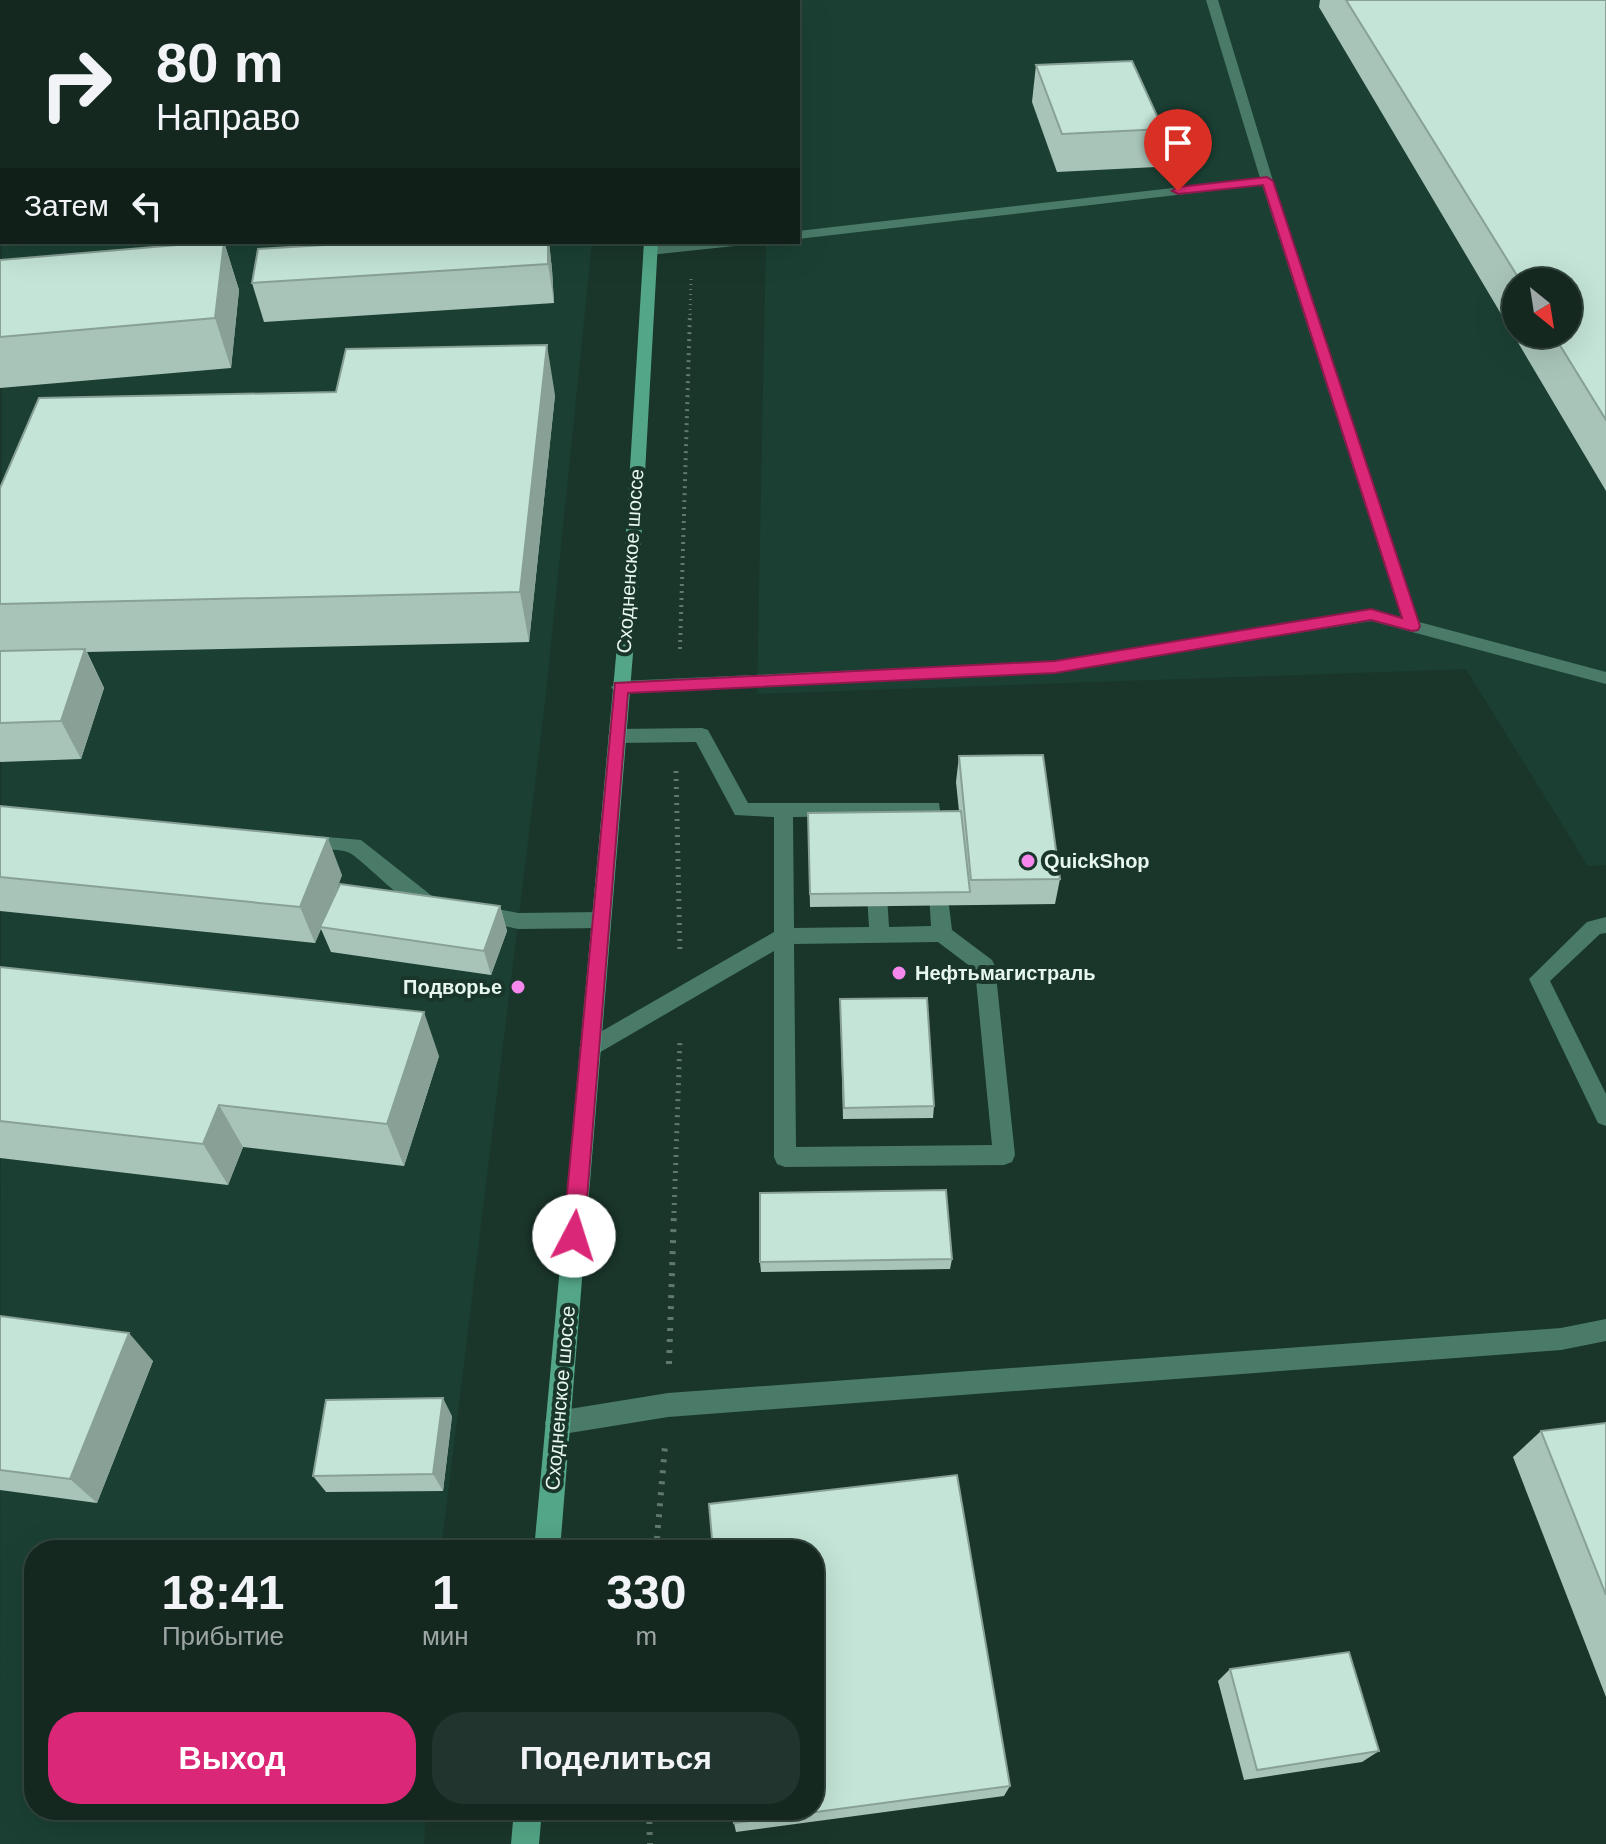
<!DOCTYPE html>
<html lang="ru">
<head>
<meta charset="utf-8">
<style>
	body { margin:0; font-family:Helvetica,sans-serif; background:#21342d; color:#f1f3f6; height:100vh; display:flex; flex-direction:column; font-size:30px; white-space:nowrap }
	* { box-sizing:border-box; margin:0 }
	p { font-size:26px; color:#9da6a5 }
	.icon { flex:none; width:44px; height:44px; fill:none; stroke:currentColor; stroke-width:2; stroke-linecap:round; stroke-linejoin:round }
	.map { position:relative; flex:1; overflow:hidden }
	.details { position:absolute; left:24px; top:1540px; width:800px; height:280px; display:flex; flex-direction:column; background:#142820; border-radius:32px; box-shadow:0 8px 32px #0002,0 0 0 2px #33443e }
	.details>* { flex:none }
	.banner { position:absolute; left:0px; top:0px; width:800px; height:244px; box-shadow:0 8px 32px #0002,0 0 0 2px #33443e; background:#142820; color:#f1f3f6; overflow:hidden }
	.needle { width:52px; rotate:150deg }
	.fabs { position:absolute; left:1502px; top:268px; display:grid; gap:16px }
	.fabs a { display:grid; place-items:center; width:80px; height:80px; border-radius:50%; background:#142820; box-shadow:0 8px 32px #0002,0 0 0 2px #33443e; font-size:40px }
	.pin { position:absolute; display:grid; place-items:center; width:68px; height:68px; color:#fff; margin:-82px -34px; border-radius:50% 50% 50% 0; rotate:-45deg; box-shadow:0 0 8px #0007 }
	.pin .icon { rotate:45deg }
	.me { position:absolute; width:88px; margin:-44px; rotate:5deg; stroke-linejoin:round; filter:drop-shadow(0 0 6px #0008) }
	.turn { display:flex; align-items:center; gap:28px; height:168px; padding:0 24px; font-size:36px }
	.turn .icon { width:104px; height:104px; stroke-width:2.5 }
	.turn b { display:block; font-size:56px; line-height:68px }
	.then { display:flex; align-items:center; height:76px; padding:0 24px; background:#0003; gap:16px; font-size:30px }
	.eta { display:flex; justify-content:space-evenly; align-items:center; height:136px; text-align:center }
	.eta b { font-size:48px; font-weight:700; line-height:56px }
	.action { display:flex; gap:16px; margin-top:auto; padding:16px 24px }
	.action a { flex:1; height:92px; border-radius:32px; background:#db2777; color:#fff; font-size:32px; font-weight:700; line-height:92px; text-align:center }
	.action a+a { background:#21342d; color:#f1f3f6 }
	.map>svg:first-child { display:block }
	.built { fill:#1b4033; fill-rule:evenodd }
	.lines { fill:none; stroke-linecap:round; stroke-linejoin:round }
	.path-far3 { stroke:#60786e; stroke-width:3; stroke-dasharray:1 4; stroke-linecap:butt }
	.path-far2 { stroke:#60786e; stroke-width:4; stroke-dasharray:2 5; stroke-linecap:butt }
	.path-far1 { stroke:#60786e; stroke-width:5; stroke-dasharray:2 6; stroke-linecap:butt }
	.path { stroke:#60786e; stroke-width:6; stroke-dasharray:3 8; stroke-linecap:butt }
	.service { fill:#4a7b68; fill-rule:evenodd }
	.secondary { fill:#53a687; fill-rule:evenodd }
	.wall { fill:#a8c4b8; fill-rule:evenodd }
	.shaded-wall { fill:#88a096 }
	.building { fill:#c3e4d6; stroke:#88a096; stroke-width:2 }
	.route { fill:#db2777; stroke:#8e194d; stroke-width:2 }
	.poi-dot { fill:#f688ed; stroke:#1a362b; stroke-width:3 }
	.labels { text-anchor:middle; stroke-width:8; stroke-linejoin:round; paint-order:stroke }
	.street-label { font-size:20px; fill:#e7f7f0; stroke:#1a362b }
	.poi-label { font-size:20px; font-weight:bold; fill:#e7f7f0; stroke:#1a362b; text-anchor:start }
</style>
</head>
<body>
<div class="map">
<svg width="1606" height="1844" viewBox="0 0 1606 1844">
	<rect width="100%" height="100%" fill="#1a362b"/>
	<!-- built -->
	<g class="built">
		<path d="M744 0H1606V865L1588 866 1466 669 757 694 766 242H798V2ZM1516 282H1568V334H1516Z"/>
		<polygon points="2,129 2,242 592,242 545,702 441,1550 34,1550 34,1810 426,1810 424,1844 0,1844"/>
	</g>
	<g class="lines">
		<!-- path-far3 -->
		<polyline class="path-far3" points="690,315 691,279"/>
		<!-- path-far2 -->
		<polyline class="path-far2" points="680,649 690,313"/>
		<!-- path-far1 -->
		<g class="path-far1">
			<polyline points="676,771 680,953"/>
			<polyline points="674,1213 680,1039"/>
		</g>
		<!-- path -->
		<g class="path">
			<polyline points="669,1364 674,1211"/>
			<polyline points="656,1550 665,1446"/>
			<polyline points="649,1810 650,1844"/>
		</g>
		<!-- service -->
		<g class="service">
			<polygon points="1206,0 1218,0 1273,181 1419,622 1606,672 1606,684 1371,621 1055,673 614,691 611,687 620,681 1055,661 1371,609 1401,617 1262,185 798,239 798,231 1260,178"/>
			<polygon points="696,242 741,242 734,246 650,255 643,251 650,247"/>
			<path d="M702 728 708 730 748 803H939L944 838 941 843H927L923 815 793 817 794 928 869 927 866 879 869 874H883L886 879 889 927 931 926 928 878 931 873H945L952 930 992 960 995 966 1015 1155 1012 1162 1004 1165 785 1167 777 1164 774 1157V951L597 1054 590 1057 583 1054 579 1048 583 1042 774 932V817L735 815 696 742 617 743 608 736 617 729ZM938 942 975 970 992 1145 796 1147 794 944Z"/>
			<path d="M304 835 361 840 432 896 442 899 445 905 442 911C416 919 374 870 353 855 339 845 314 853 297 847L294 842 297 837Z"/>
			<polygon points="478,905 518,913 601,912 608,914 611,920 608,926 601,928 518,929 471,919 468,913 471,907"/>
			<polygon points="1606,917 1606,933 1600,934 1550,981 1606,1094 1606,1126 1598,1123 1529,979 1587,922"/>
			<polygon points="1606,1319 1606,1341 1561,1350 668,1417 557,1435 548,1432 545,1423 548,1414 557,1411 668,1393 1561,1328"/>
		</g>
		<!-- secondary -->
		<g class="secondary">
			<rect x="643" y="0" width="12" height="2"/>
			<polygon points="644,242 658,242 639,580 560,1550 534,1550 623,580"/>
			<polygon points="514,1810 542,1810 539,1844 511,1844"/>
		</g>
	</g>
	<!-- wall -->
	<g class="wall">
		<path d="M1320 0H1606V491L1319 7ZM1516 282H1568V334H1516Z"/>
		<polygon points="1036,65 1163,129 1156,167 1057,172 1032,102"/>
		<polygon points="224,242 239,290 231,368 0,388 0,260"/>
		<polygon points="375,242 549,242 552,270 554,303 264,322 252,283"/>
		<polygon points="555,395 529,642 87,652 104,688 81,759 0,762 0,488"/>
		<polygon points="959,756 1060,879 1055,904 810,907 808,813 959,811 956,782"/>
		<polygon points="0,806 342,875 330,907 500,906 507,931 491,975 331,952 321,929 315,943 0,911"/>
		<polygon points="0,967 439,1056 404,1166 243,1147 228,1185 0,1158"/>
		<polygon points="840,999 934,1106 933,1118 843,1119"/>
		<polygon points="952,1259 950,1269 761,1272 760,1262"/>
		<polygon points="0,1316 153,1361 97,1503 0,1490"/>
		<polygon points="452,1416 443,1491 326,1492 313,1476"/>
		<polygon points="1606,1423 1606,1697 1513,1457 1541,1431"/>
		<polygon points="1230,1669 1379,1751 1362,1762 1244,1780 1218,1681"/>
		<polygon points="1010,1786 1004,1796 736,1832 734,1823"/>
	</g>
	<!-- shaded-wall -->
	<g class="shaded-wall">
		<polygon points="269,0 290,0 290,2 268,2"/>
		<polygon points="224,242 239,290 231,368 215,318"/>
		<polygon points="548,242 549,242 552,270 554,303 548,264"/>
		<polygon points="547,345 555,395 529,642 520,592"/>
		<polygon points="85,649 104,688 81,759 61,721"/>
		<polygon points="328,838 342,875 315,943 300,907"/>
		<polygon points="500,906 507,931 491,975 484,951"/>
		<polygon points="424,1012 439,1056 404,1166 387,1124"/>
		<polygon points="219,1105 243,1147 228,1185 203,1144"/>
		<polygon points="129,1333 153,1361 97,1503 70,1479"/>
		<polygon points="443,1398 452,1416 443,1491 433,1474"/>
	</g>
	<!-- building -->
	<g class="building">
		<polygon points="120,0 269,0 268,2 119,2"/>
		<polygon points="566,0 598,0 599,2 567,2"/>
		<polygon points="1346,0 1606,0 1606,420 1553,334 1568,334 1568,282 1521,282"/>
		<polygon points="1132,61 1163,129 1062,134 1036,65"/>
		<polygon points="213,242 224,242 215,318 0,337 0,260"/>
		<polygon points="375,242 548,242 548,264 252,283 258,249"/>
		<polygon points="547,345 520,592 0,604 0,488 39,398 336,392 346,349"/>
		<polygon points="85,649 61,721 0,723 0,651"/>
		<polygon points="1043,755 1060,879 971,880 959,756"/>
		<polygon points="0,806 328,838 300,907 0,877"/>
		<polygon points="961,811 970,892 810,894 808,813"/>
		<polygon points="340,884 500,906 484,951 320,927"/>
		<polygon points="0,967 424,1012 387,1124 219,1105 203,1144 0,1121"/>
		<polygon points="927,998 934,1106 844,1108 840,999"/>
		<polygon points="946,1190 952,1259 760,1262 760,1193"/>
		<polygon points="0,1316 129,1333 70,1479 0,1470"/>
		<polygon points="443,1398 433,1474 313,1476 326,1400"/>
		<polygon points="1606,1423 1606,1595 1541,1431"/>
		<polygon points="957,1475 1010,1786 734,1823 733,1810 814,1810 814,1550 713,1550 709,1504"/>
		<polygon points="1349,1652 1379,1751 1257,1770 1230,1669"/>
	</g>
	<!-- route -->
	<polygon class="route" points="1267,177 1273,181 1420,626 1418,630 1412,631 1371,620 1055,673 628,693 584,1236 581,1242 574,1245 566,1242 563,1236 615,683 1055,661 1371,609 1402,618 1263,185 1178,194 1172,191 1178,187"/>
	<!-- markers -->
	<g class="poi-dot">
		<circle cx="1028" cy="861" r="8"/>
		<circle cx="899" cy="973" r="8"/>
		<circle cx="518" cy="987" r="8"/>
	</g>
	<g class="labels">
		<!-- street labels -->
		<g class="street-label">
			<text transform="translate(630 561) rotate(-86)" y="7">Сходненское шоссе</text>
			<text transform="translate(560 1398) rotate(-85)" y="7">Сходненское шоссе</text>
		</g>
		<!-- poi labels -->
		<g class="poi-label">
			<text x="1044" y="868">QuickShop</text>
			<text x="915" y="980">Нефтьмагистраль</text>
			<text x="502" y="994" text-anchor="end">Подворье</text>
		</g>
	</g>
</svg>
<div class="fabs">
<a><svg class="needle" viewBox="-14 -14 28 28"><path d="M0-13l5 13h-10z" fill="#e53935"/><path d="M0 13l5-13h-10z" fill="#9da6a5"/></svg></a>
</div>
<div class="pin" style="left:1178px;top:191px;background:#d93025"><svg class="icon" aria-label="arrive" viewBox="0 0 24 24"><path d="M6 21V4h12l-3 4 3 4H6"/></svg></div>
<svg class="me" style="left:574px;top:1236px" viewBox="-20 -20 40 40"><circle r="19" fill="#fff"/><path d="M0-13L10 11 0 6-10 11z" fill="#db2777"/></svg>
<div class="banner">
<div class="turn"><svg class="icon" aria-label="right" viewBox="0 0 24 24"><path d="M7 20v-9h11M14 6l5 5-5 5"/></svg><div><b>80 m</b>Направо</div></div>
<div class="then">Затем<svg class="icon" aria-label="left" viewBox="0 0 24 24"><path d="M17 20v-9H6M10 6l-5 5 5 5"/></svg></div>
</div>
<section class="details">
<div class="eta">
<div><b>18:41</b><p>Прибытие</p></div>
<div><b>1</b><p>мин</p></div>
<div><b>330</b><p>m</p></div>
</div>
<div class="action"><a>Выход</a><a>Поделиться</a></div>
</section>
</div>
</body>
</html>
